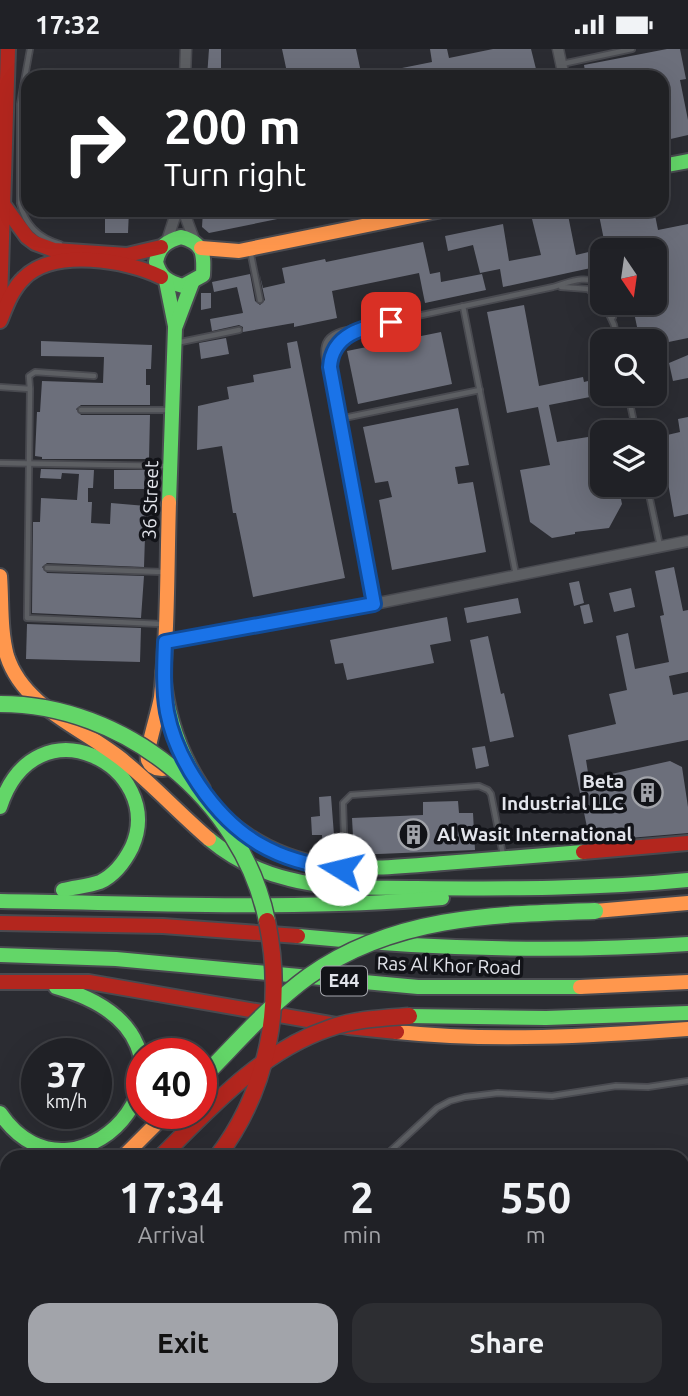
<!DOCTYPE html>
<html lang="en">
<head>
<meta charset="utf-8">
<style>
	body { margin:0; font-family:Ubuntu,sans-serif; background:#2d2e32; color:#f1f3f6; height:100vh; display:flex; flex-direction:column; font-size:26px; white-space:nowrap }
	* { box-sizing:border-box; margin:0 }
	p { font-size:23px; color:#a2a3a7 }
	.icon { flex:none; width:38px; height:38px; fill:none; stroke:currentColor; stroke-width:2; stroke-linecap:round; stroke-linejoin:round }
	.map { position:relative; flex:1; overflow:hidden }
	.side { position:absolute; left:0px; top:1101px; width:690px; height:247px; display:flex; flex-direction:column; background:#202126; border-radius:21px 21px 0 0; box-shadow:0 7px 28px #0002,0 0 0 2px #3d3e43 }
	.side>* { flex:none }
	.hud { position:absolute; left:21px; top:21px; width:648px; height:147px; border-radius:21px; box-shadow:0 7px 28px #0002,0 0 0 2px #3d3e43; background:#202124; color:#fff; overflow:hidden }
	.needle { width:46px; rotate:167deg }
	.tools { position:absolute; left:590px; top:189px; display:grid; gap:14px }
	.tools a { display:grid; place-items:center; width:77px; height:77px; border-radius:14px; background:#202126; box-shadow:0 7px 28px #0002,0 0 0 2px #3d3e43; font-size:35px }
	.speed { position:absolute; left:21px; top:989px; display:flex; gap:14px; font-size:35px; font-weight:700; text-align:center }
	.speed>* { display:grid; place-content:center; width:91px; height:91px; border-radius:50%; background:#202126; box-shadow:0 7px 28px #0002,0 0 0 2px #3d3e43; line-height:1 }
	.speed small { font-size:18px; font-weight:400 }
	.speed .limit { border:10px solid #d22; background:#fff; color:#111 }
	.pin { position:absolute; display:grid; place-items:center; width:60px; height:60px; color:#fff; margin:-30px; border-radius:14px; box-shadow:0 4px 10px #0006 }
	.me { position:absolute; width:77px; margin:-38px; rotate:279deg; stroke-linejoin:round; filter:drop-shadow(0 0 5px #0008) }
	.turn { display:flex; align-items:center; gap:24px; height:147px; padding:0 28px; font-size:32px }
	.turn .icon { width:91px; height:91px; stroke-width:2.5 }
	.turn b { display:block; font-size:49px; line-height:60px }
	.eta { display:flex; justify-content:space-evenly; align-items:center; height:119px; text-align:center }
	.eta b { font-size:42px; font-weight:700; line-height:49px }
	.button { display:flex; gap:14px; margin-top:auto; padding:14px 28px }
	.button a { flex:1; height:80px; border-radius:21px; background:#a2a4aa; color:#111; font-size:28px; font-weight:700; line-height:80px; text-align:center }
	.button a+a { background:#2d2e32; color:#f1f3f6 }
	.status { display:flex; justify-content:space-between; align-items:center; height:49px; padding:0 35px; background:#202126; direction:ltr }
	.status svg { height:19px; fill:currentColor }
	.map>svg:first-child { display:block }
	.building { fill:#6c6f7b }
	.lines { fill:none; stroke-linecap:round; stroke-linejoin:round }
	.lane-casing { stroke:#494a50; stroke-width:8 }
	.street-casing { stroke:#494a50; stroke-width:13 }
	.fast-casing { stroke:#494a50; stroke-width:18 }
	.slow-casing { stroke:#494a50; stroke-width:18 }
	.jam-casing { stroke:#494a50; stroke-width:18 }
	.lane { stroke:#5d5f63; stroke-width:4.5 }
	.street { stroke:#5d5f63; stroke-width:10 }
	.fast { stroke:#63d668; stroke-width:14 }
	.slow { stroke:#ff974d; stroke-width:14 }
	.jam { stroke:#b3261e; stroke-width:14 }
	.fast-bridge-casing { stroke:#494a50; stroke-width:19; stroke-linecap:butt }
	.jam-bridge-casing { stroke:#494a50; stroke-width:19; stroke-linecap:butt }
	.fast-bridge { stroke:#63d668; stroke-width:16 }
	.jam-bridge { stroke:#b3261e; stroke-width:16 }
	.route-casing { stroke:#114b97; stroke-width:18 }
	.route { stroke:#1a73e8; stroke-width:12 }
	.labels { text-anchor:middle; stroke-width:7; stroke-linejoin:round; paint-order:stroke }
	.shield { fill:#121318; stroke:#a4a5ac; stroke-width:2 }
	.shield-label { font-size:18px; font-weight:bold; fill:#e2e4eb }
	.street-label { font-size:19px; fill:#e2e4eb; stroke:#121318 }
	.poi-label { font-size:19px; font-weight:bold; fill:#e2e4eb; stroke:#121318; text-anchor:end }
</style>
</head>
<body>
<div class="status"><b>17:32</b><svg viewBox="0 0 49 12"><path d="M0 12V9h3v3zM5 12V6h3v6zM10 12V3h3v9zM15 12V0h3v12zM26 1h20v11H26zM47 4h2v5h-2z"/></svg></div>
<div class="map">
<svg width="688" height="1347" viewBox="0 0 688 1347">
	<rect width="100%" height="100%" fill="#2b2c32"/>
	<!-- building -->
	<g class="building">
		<polygon points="209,0 221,0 221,28 207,28"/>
		<polygon points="282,0 356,0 362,28 288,28"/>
		<polygon points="430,0 447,0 449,9 493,0 531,0 538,28 452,28 452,26 377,28 377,24 432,13"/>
		<polygon points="667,0 680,0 686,30 680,31 688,71 688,86 662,92 662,28 586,28 584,16"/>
		<polygon points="105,161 129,161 128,184 105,184"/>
		<polygon points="203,161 302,161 302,165 209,184 202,178"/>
		<polygon points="567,161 576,206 597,201 600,217 503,238 500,220 480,224 473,196 448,202 445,187 503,175 509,212 541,206 532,170 552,165 552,163"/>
		<polygon points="598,161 654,161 658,181 688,175 688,289 654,296 654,292 640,292 632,254 654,254 654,201 606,201"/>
		<polygon points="423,193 430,225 440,223 441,233 482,225 486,241 425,254 419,224 332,242 337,269 294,278 294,274 288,275 243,283 243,278 239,276 212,282 210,270 243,264 237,238 214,243 212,233 250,225 255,252 260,256 265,251 259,223 263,239 285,234 282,219 325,210 326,213"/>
		<polygon points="201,244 211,244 211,259 201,261"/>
		<polygon points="524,256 539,337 583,328 584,333 592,331 595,347 549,356 557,393 594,387 597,407 602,406 602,436 618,436 622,455 609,479 575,483 575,485 552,489 530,473 520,421 550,416 538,358 507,364 487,263"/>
		<polygon points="441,283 452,335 358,355 347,302"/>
		<polygon points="226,289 229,305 201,310 199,294"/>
		<polygon points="41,292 152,296 151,320 146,320 146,336 150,336 150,356 81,356 76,360 81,366 150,366 149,410 42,410 42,408 35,407 37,363 40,363 42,332 103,334 104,308 41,307"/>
		<polygon points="297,292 345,529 253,548 236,464 233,464 222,397 197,401 198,357 229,350 227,338 254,333 253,326 291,319 287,294"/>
		<polygon points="688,306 688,329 673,332 669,314"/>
		<polygon points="458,359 469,416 455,418 458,435 473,433 486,503 392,521 379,451 392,448 388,432 375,434 363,378"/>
		<polygon points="688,368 688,465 674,468 664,411 668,410 663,387 680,383 678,370"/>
		<polygon points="41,420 94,421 93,439 88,439 88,453 92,453 91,474 110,475 111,454 146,457 144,518 47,514 42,518 47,524 144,527 141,569 32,564 33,473 40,473 41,449 77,451 79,425 62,424 61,430 40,429"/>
		<polygon points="114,421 145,421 144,440 114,440"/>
		<polygon points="674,518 683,562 688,561 688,623 669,627 673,646 688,643 688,691 586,711 589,730 670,712 682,718 688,758 688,784 617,790 616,787 608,788 606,779 588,783 568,686 616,675 609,645 627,641 616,587 628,584 635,620 669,613 660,567 664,566 655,522"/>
		<polygon points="579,532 584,554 574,557 569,534"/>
		<polygon points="631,539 635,558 614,563 609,544"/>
		<polygon points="518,549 521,564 467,574 464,559"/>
		<polygon points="589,555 593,573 584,575 580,557"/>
		<polygon points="447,568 451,592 430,596 434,614 347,631 343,614 335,615 330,591"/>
		<polygon points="27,575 141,579 140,613 26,610"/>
		<polygon points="488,587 501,645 504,644 514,688 490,693 470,591"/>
		<polygon points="485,697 489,717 476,720 472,699"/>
		<polygon points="331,747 335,799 323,800 322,786 312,786 311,768 320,767 319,748"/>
		<polygon points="458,752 459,764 473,764 475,801 354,806 352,769 423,766 423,753"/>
	</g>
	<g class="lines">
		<defs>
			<g id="lane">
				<path d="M30 0 20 55V154C25 176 38 189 60 195"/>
				<polyline points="562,15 632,0"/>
				<polyline points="250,201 260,251"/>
				<polyline points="561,238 588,240 602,251"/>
				<polyline points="604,254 614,276 617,292"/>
				<polyline points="612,254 613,268"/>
				<polyline points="463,257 516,526"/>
				<path d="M359 281C341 288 331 298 330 318L374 555"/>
				<polyline points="176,294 239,281"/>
				<path d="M332 332C315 291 326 282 366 278L553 238C570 233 586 225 602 236"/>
				<polyline points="0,338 30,340 29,327 35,323 94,327"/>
				<polyline points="30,340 27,569 161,575"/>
				<polyline points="628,345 636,383"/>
				<polyline points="81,361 171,361"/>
				<polyline points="339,370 480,341"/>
				<polyline points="0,414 167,417"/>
				<polyline points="647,436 660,497"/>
				<polyline points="47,519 163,523"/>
				<polyline points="344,786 343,754 351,746 479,737 488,741 491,745 503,806"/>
				<polyline points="384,1108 437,1059 450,1052 465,1048 498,1044 552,1047 616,1037 648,1038 688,1032"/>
				<polyline points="164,1347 168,1340"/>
			</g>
			<g id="street">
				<polyline points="558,0 564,28"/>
				<polyline points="185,28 186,0"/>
				<polyline points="183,161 195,193"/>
				<polyline points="167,192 177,161"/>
				<polyline points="165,593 374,555 688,492"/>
			</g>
			<g id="fast">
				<polyline points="662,117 688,112"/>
				<path d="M181 188C204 194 204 205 203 226L183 237C168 233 160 228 156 213 159 197 167 192 181 188Z"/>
				<polyline points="166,232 175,277"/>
				<polyline points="169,453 175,279 192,234"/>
				<path d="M163 624C167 667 179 704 203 740"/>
				<path d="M0 758C36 648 167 718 132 798 125 812 115 826 100 833 89 837 75 838 63 841"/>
				<path d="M226 770C293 829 360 821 444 814 490 810 536 807 583 803"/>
				<path d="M209 790C232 809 259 823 289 830 330 841 374 838 416 839 507 840 597 840 688 831"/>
				<path d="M0 852C147 854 295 862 442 849"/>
				<path d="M298 887C428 900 557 904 688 895"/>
				<polyline points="0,906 116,910 418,938 580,938"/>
				<polyline points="409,967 546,969 688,964"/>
				<path d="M0 1064C78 1180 243 991 56 938"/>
				<polyline points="26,1347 27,1340"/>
			</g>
			<g id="slow">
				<polyline points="201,199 239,202 442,161"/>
				<path d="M169 453C167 518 168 584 161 648 159 662 145 703 148 711 153 723 167 721 176 716"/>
				<path d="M0 527C2 554 0 581 7 607 24 660 86 680 125 713 154 737 180 765 209 790"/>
				<polyline points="595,862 688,854"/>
				<polyline points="580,938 688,933"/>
				<path d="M397 983C493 993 592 987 688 980"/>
				<polyline points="123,1108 167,1064"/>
				<polyline points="0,1244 7,1233"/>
				<polyline points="50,1347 52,1340"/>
			</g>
			<g id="jam">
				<polyline points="5,158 27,188 35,194 54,201 127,206 161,198"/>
				<polyline points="0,253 8,0"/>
				<path d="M0 272C6 257 12 240 24 229 54 199 127 211 161 228"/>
				<polyline points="583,803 688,794"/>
				<polyline points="0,874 163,877 298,887"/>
				<polyline points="0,933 89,933 348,978 397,983"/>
			</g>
		</defs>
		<!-- lane casing -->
		<use href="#lane" class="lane-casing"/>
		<!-- street casing -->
		<use href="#street" class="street-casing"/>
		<!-- fast casing -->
		<use href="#fast" class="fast-casing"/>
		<!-- slow casing -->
		<use href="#slow" class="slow-casing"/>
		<!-- jam casing -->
		<use href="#jam" class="jam-casing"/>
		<!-- lane -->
		<use href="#lane" class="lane"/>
		<!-- street -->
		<use href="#street" class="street"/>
		<!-- fast -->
		<use href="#fast" class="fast"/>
		<!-- slow -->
		<use href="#slow" class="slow"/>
		<!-- jam -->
		<use href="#jam" class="jam"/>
		<defs>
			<g id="fast-bridge">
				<path d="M0 655C124 655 242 750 267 872"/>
				<path d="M201 1030C236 995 269 956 309 927 393 867 495 865 595 862"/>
			</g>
			<g id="jam-bridge">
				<path d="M161 1108C211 1058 261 1002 330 979 355 970 382 969 409 967"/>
				<path d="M217 1108C269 1040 284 955 267 872"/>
			</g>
		</defs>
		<!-- fast-bridge casing -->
		<use href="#fast-bridge" class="fast-bridge-casing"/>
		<!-- jam-bridge casing -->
		<use href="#jam-bridge" class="jam-bridge-casing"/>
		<!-- fast-bridge -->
		<use href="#fast-bridge" class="fast-bridge"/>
		<!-- jam-bridge -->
		<use href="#jam-bridge" class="jam-bridge"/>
	</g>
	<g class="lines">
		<defs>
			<path id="route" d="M341 820C277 813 235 789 199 736 184 714 172 689 167 663 163 640 164 617 165 593L374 555 330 318C332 285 363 278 391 273"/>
		</defs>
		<!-- route casing -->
		<use href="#route" class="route-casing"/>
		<!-- route -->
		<use href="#route" class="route"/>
	</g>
	<!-- icons -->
	<defs>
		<symbol id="building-ring" viewBox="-11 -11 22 22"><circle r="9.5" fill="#121318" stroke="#a2a4aa" stroke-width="1.5"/><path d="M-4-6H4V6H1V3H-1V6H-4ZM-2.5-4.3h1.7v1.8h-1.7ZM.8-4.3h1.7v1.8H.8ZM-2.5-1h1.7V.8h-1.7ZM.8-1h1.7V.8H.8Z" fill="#a2a4aa"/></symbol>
	</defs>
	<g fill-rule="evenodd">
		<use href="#building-ring" x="630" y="726" width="35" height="35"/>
		<use href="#building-ring" x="396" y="768" width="35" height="35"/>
	</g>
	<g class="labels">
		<!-- shield labels -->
		<rect class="shield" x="321" y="917.5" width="46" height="29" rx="5"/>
		<g class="shield-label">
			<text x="344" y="938">E44</text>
		</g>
		<!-- street labels -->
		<g class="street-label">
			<text transform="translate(150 451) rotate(-88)" y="7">36 Street</text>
			<text transform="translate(449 916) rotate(2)" y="7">Ras Al Khor Road</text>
		</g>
		<!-- poi labels -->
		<g class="poi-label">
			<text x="624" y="739">Beta<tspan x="624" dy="22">Industrial LLC</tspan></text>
			<text x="437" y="792" text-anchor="start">Al Wasit International</text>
		</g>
	</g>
</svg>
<div class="tools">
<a><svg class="needle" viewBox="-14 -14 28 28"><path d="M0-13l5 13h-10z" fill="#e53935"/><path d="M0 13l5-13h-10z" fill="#a2a3a7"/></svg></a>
<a><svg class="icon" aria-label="search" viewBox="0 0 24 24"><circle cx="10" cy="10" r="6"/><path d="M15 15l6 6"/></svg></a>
<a><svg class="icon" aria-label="layers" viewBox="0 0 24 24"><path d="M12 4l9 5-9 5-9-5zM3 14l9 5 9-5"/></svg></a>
</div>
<div class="speed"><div>37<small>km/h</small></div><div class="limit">40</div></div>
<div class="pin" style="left:391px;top:273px;background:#d93025"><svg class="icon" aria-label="arrive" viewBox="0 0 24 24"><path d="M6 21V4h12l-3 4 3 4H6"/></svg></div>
<svg class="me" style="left:341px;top:820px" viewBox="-20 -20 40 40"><circle r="19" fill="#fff"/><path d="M0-13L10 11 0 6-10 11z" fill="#1a73e8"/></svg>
<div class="hud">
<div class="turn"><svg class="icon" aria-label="right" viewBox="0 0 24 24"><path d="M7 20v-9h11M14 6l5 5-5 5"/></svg><div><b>200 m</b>Turn right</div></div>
</div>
<section class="side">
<div class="eta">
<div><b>17:34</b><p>Arrival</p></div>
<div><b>2</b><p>min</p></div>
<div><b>550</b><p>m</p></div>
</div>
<div class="button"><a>Exit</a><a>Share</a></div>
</section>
</div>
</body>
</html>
